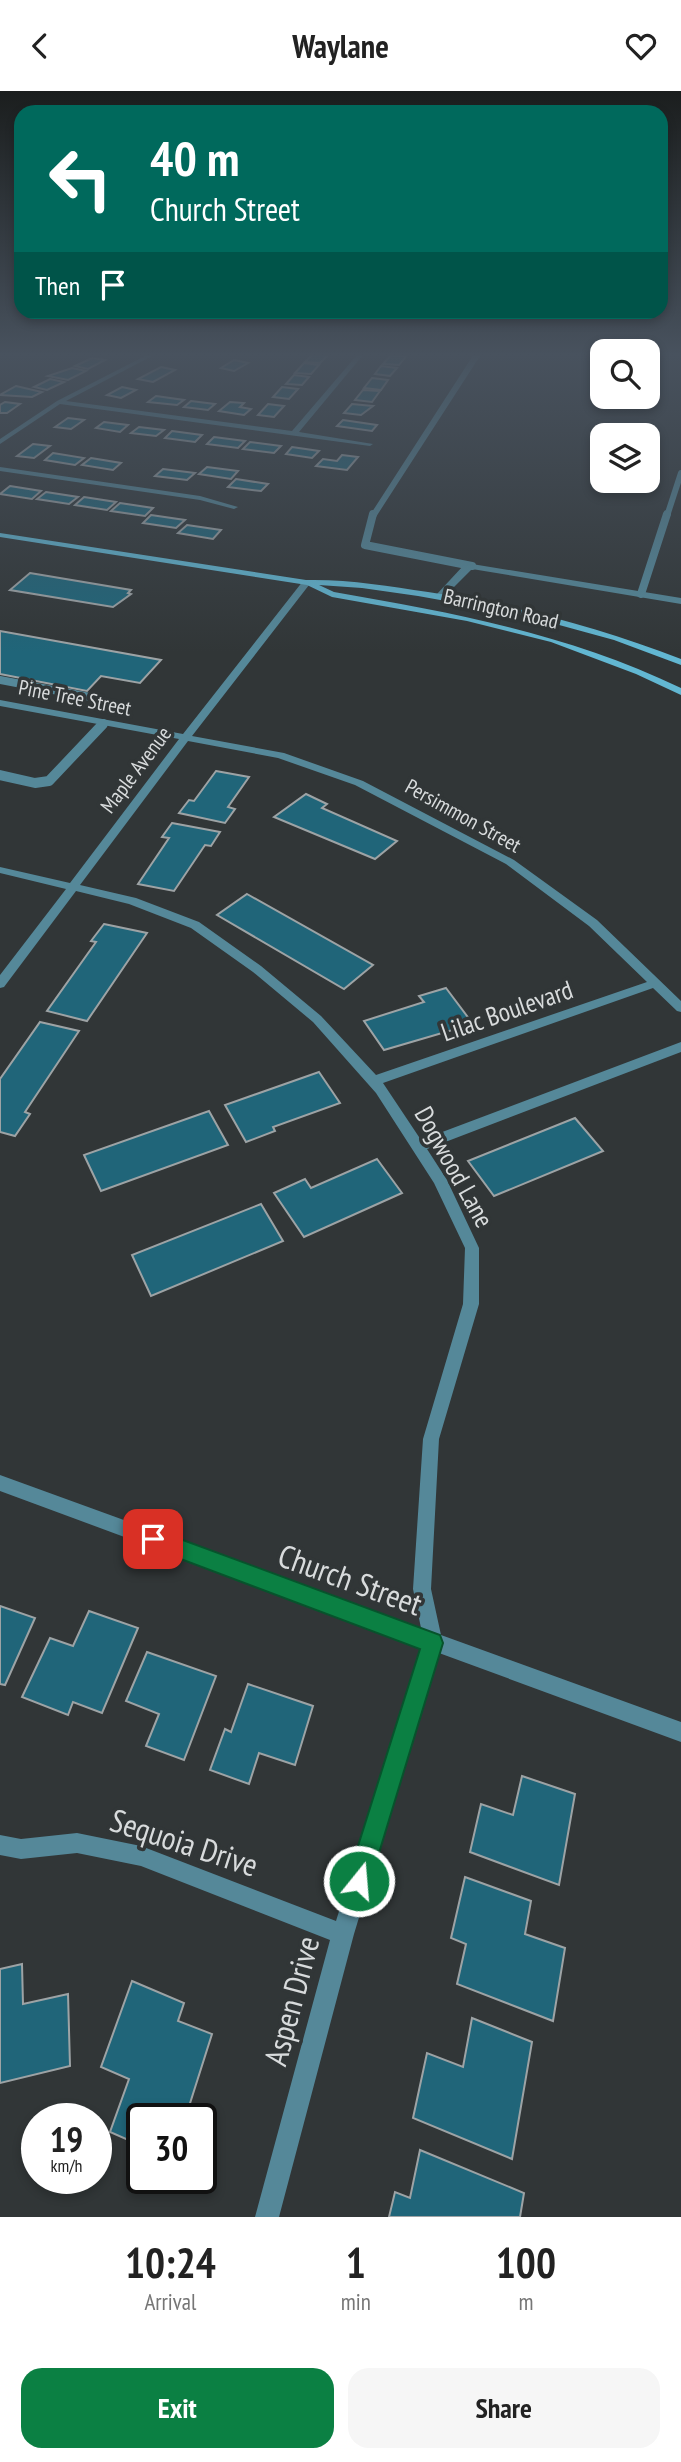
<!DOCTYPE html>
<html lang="en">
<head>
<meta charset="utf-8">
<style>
	body { margin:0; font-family:"PT Sans Narrow",sans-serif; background:#f6f6f6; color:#222; height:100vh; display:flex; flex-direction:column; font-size:26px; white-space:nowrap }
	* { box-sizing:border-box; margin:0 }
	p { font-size:23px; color:#767676 }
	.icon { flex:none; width:38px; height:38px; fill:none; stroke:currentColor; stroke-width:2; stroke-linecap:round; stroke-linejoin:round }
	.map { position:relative; height:2126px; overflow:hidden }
	.side { display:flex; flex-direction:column; background:#fff; flex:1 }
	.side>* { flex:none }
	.top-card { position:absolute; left:14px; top:14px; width:654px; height:214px; border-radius:21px; box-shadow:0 4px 10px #0003; background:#00695c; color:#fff; overflow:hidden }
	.controls { position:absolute; left:590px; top:248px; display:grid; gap:14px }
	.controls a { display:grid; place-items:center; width:70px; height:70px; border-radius:14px; background:#fff; box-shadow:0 4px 10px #0003; font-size:35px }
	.speed { position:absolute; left:21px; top:2012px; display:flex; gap:14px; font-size:35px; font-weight:700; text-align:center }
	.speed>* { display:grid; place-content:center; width:91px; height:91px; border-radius:50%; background:#fff; box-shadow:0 4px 10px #0003; line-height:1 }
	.speed small { font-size:18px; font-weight:400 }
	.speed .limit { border:4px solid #111; border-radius:10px; background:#fff; color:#111 }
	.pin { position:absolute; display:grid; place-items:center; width:60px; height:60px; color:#fff; margin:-30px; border-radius:14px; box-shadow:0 4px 10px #0006 }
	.me { position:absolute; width:77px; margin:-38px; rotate:17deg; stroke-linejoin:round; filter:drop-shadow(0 0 5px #0008) }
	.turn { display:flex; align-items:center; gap:24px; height:147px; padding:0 21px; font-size:32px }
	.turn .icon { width:91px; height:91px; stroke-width:2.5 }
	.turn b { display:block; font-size:49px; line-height:60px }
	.then { display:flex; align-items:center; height:66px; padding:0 21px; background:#0003; gap:14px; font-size:26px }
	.eta { display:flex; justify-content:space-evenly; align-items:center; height:119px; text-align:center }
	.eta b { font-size:42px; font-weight:800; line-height:49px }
	.button { display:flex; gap:14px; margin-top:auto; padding:14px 21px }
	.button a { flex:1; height:80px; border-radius:21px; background:#0b8043; color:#fff; font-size:28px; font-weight:800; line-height:80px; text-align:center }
	.button a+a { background:#f6f6f6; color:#222 }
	header { display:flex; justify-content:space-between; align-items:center; height:91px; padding:0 21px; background:#fff; font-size:32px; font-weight:800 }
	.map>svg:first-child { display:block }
	.building { fill:#206579; stroke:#9da3a5; stroke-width:2 }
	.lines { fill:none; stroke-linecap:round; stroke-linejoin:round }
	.service-far2 { stroke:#589; stroke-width:6 }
	.service-far1 { stroke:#589; stroke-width:8 }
	.service { stroke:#589; stroke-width:10 }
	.minor { fill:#589; fill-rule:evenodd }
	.secondary { fill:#62b7d2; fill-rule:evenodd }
	.route { fill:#0b8043; stroke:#07532c; stroke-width:2 }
	.labels { text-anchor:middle; stroke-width:7; stroke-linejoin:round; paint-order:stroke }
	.far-street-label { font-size:21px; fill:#d8dbdc; stroke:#313637 }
	.street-label { font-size:26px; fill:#d8dbdc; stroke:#313637 }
	.near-street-label { font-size:32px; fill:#d8dbdc; stroke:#313637 }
</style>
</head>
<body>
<header><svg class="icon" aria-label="back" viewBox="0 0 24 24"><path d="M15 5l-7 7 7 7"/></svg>Waylane<svg class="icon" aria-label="heart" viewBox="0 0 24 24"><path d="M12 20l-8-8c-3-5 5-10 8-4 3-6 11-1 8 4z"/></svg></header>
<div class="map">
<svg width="681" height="2126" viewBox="0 0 681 2126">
	<rect width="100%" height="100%" fill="#313637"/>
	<!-- building -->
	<g class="building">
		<polygon points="312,264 328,264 320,272 305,271"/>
		<polygon points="391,264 392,264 406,265 399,274 383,273"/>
		<polygon points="92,267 105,269 88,278 75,275"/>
		<polygon points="234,269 248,272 234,280 221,277"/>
		<polygon points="304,272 319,274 311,283 295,282"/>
		<polygon points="381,275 397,277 390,285 375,283"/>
		<polygon points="161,276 175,279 153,291 138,288"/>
		<polygon points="72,277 86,280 68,289 48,285"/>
		<polygon points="294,284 309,286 302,294 286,293"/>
		<polygon points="372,287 388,289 381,299 364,297"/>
		<polygon points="50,288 64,291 47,299 34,296"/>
		<polygon points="16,295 42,301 32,306 0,304"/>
		<polygon points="122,296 136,299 121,307 107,304"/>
		<polygon points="282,296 298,298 289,308 273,306"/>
		<polygon points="363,299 380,300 372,311 355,309"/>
		<polygon points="156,305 184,309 177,314 148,311"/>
		<polygon points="191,310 215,313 208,319 184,316"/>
		<polygon points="5,311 20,313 7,322 0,322 0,314"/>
		<polygon points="230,311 244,312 240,316 251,318 244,324 219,320"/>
		<polygon points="268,313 284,315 274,326 258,324"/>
		<polygon points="352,313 373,315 361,324 344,322"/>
		<polygon points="68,327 84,329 71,338 55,336"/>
		<polygon points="343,329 377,334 372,340 337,335"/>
		<polygon points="104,331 128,334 120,341 96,337"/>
		<polygon points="139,336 164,339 156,345 131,342"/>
		<polygon points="172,340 202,344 195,351 165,347"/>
		<polygon points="214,346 245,350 238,357 207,353"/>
		<polygon points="250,351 281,355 274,362 243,358"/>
		<polygon points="33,353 50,355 34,367 17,365"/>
		<polygon points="292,356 319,360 312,367 286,363"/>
		<polygon points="53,362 84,367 75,374 45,369"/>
		<polygon points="342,364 358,366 347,379 316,375 323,368 337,370"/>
		<polygon points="91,367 121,372 113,379 82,374"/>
		<polygon points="207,376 238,380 231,388 199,383"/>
		<polygon points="163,378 195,382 187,389 155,385"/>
		<polygon points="236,388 268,393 261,400 228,396"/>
		<polygon points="10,395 41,400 32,408 0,403"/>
		<polygon points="46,401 78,406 69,413 37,408"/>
		<polygon points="84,406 116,411 107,419 75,414"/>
		<polygon points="120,412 153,417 145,425 111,420"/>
		<polygon points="151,424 185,429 176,437 143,432"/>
		<polygon points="187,434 221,439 213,448 178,442"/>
		<polygon points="30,482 131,499 128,502 131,503 113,516 10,499"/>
		<polygon points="0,540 161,569 140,592 101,585 87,600 0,583"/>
		<polygon points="216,680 249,686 228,716 235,718 225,732 179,722 189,709 194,710"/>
		<polygon points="306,703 327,713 322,717 397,750 375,768 274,726"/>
		<polygon points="172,732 220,741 211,755 205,754 174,800 138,793 169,747 162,746"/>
		<polygon points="247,803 373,874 344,898 217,824"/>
		<polygon points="104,833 147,842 87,930 47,920 96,851 91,850"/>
		<polygon points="446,897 473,933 384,959 364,930 424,911 419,905"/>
		<polygon points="40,931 79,940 25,1021 30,1023 15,1045 0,1041 0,988"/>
		<polygon points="319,981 340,1012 273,1036 275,1040 246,1051 225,1014"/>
		<polygon points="209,1020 228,1054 101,1100 84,1064"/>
		<polygon points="575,1027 603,1060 494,1105 468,1070"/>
		<polygon points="377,1068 402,1102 304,1146 274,1102 305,1088 311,1097"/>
		<polygon points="261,1113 283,1150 151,1205 132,1164"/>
		<polygon points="0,1515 35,1527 5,1594 0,1593"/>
		<polygon points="89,1520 138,1537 102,1622 73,1611 68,1624 22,1606 50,1547 73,1555"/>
		<polygon points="147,1561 216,1585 184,1669 146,1655 159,1623 126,1610"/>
		<polygon points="248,1593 313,1615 295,1674 259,1662 249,1693 210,1679 225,1638 231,1641"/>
		<polygon points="522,1685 575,1703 559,1794 470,1761 481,1713 513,1724"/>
		<polygon points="465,1786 531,1810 525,1843 565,1857 553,1930 457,1893 466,1853 451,1847"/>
		<polygon points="22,1873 23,1913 68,1903 70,1975 0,1992 0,1878"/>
		<polygon points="132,1890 184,1912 178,1930 212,1943 185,2028 142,2028 142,2055 110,2041 129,1988 101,1976"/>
		<polygon points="472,1927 532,1951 512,2068 413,2027 427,1962 463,1976"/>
		<polygon points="420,2059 524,2102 520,2126 389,2126 395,2101 410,2107"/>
	</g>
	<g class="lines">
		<!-- service-far2 -->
		<g class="service-far2">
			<polyline points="373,425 477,264"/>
			<polyline points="667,425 681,382"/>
		</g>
		<!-- service-far1 -->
		<g class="service-far1">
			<polyline points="373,423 365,454 472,475"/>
			<polyline points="641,503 667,423"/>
			<polyline points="0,589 90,606"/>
		</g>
		<!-- service -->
		<polyline class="service" points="0,684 35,692 49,690 103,633"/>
		<!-- minor -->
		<g class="minor">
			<polygon points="147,264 154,264 66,310 292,340 357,264 363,264 299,341 373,353 370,355 60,313 0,353 0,348 57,310"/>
			<polygon points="0,376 200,405 238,416 234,418 200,409 0,380"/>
			<polygon points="472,473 681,507 681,513 472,478 443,507 437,507 437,503 463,475"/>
			<path d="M306 489 309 490V494L192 645 284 662 363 690 514 769 597 829 681 910V921L677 920 653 897 383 992 421 1049 681 951V961L427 1058 447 1089 479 1157V1213L439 1348 431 1498 441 1544 681 1631V1651L439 1562 354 1843 279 2126H255L330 1849 141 1775 77 1762 21 1768 0 1764V1744L21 1748 77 1742 141 1755 336 1830 422 1556 0 1400V1384L421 1537 413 1498 423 1348 463 1213 465 1157 434 1092 376 1002 313 931 253 881 191 837 129 813 76 800 4 896 0 897V884L66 798 0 782V776L70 792 179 648 0 615V609L183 643 303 490ZM188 650 278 667 355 694 506 773 589 835 647 891 376 984 321 925 261 875 199 831 136 807 80 794Z"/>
		</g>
		<!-- secondary -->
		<path class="secondary" d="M0 442 306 489C347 488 388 495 428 501 515 514 599 536 681 568V574L614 549 519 523 418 505 362 497 319 494 334 501C455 522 569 543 681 597V604L636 583 551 551 467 530 332 506 307 494 0 446Z"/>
	</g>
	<!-- sky -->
	<linearGradient id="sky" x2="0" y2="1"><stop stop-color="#1b1e1e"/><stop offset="0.47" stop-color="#48525e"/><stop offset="1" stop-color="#48525e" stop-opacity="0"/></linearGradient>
	<rect width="681" height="561" fill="url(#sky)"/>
	<!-- route -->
	<polygon class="route" points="153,1438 440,1544 443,1552 368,1798 359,1802 351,1798 347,1790 420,1558 146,1455 143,1448 146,1441"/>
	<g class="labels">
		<!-- far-street labels -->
		<g class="far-street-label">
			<text transform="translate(501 518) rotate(13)" y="7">Barrington Road</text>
			<text transform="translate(75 607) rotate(11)" y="7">Pine Tree Street</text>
			<text transform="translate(136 679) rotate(-53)" y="7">Maple Avenue</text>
			<text transform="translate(463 725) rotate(29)" y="7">Persimmon Street</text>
		</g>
		<!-- street labels -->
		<g class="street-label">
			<text transform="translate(507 920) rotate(-19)" y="9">Lilac Boulevard</text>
			<text transform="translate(454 1076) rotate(61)" y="9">Dogwood Lane</text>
		</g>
		<!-- near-street labels -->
		<g class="near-street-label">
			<text transform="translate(350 1489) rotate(20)" y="11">Church Street</text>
			<text transform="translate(184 1752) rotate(18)" y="11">Sequoia Drive</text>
			<text transform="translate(292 1910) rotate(-75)" y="11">Aspen Drive</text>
		</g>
	</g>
</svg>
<div class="controls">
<a><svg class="icon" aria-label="search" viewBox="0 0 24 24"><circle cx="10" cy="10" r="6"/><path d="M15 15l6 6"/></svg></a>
<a><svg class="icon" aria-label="layers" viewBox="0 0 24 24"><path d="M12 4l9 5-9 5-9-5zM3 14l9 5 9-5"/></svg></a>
</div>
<div class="speed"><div>19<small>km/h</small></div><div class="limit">30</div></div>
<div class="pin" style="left:153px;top:1448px;background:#d93025"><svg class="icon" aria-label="arrive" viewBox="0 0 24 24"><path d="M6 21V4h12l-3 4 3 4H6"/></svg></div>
<svg class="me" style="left:359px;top:1790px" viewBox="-20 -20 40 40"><circle r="17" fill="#0b8043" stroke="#fff" stroke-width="3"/><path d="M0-11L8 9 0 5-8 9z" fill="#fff"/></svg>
<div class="top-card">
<div class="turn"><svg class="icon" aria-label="left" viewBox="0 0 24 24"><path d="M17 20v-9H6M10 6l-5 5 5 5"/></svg><div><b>40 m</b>Church Street</div></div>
<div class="then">Then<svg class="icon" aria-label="arrive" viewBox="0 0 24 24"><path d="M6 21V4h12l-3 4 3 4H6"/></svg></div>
</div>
</div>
<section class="side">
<div class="eta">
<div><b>10:24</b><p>Arrival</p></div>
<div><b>1</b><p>min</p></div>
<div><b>100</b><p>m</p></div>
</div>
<div class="button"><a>Exit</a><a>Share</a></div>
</section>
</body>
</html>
